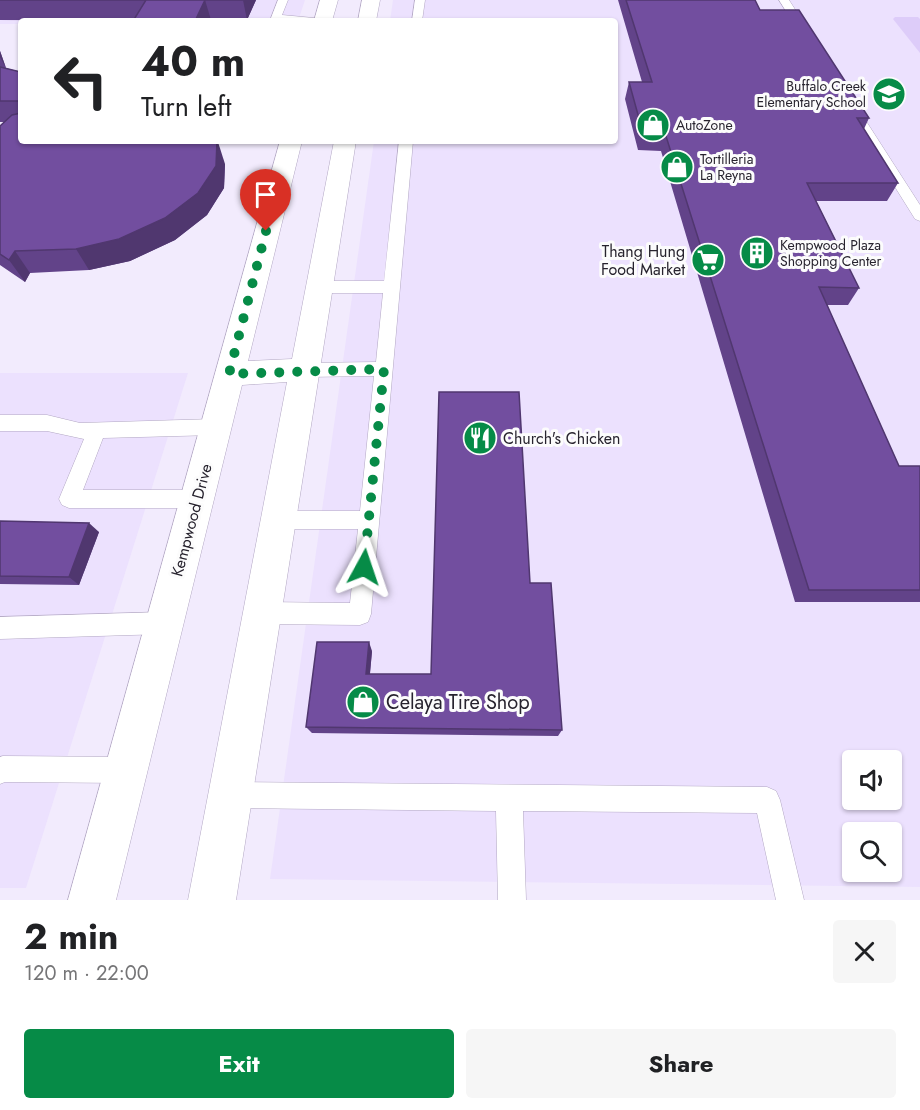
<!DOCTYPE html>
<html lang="en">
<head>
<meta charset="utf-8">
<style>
	body { margin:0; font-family:Jost,sans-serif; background:#f6f6f6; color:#202124; height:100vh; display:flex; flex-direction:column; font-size:22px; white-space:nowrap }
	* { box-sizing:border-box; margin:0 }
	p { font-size:20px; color:#757577 }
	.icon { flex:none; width:33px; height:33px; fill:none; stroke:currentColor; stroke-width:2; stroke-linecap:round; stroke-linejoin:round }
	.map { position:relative; height:900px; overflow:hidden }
	.drawer { display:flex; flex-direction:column; background:#fff; flex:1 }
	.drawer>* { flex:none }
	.top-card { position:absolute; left:18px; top:18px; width:600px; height:126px; border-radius:6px; box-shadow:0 2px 4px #0004; background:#fff; color:#202124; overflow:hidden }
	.tools { position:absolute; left:842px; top:750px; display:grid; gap:12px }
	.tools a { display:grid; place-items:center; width:60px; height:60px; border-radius:6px; background:#fff; box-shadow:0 2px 4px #0004; font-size:30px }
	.pin { position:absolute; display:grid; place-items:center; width:51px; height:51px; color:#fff; margin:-62px -26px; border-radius:50% 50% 50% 0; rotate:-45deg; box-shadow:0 0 6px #0007 }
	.pin .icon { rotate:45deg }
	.me { position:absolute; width:66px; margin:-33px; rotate:5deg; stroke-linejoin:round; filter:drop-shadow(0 0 4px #0008) }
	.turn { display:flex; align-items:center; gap:21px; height:126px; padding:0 24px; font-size:27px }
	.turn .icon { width:78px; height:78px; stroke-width:2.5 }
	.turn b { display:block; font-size:42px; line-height:51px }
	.round { display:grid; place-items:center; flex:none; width:63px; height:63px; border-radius:6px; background:#f6f6f6 }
	.overview { display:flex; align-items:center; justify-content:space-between; height:102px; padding:0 24px }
	h1 { font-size:36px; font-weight:700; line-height:45px }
	.primary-button { display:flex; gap:12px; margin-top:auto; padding:12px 24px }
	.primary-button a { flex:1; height:69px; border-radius:6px; background:#068b47; color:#fff; font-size:24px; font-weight:700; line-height:69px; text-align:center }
	.primary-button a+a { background:#f6f6f6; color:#202124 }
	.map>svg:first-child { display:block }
	.built { fill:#ece1fe; fill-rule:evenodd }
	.green { fill:#ddccf9 }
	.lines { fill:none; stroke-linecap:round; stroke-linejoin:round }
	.lane-casing { stroke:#b2a7c3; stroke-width:1 }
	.secondary-casing { stroke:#b2a7c3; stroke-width:1 }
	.lane { fill:#fff; fill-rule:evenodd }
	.secondary { fill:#fff; fill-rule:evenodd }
	.wall { fill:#624389 }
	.shaded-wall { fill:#50376f }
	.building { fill:#724e9f; stroke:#50376f; stroke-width:1.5 }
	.route { stroke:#068b47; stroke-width:10; stroke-dasharray:0 18 }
	.labels { text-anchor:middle; stroke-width:6; stroke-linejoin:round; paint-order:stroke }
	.far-poi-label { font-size:14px; fill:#27232e; stroke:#fcfcfc; text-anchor:start }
	.poi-label { font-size:16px; fill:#27232e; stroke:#fcfcfc; text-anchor:end }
	.street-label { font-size:16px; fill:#27232e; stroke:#fcfcfc }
	.near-poi-label { font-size:20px; fill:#27232e; stroke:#fcfcfc; text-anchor:start }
</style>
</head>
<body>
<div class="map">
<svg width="920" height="900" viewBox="0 0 920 900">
	<rect width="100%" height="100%" fill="#f2ebfd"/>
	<!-- built -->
	<g class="built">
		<polygon points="0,0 305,0 298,21 21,21 21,24 0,24"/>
		<path d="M393 0H920V887L270 879 374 141H615V21H390ZM852 760H891V800H852ZM852 832H891V872H852Z"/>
		<polygon points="0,373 188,373 26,888 0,888"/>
	</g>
	<!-- green -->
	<polygon class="green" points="895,17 918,17 920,19 920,53 893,19"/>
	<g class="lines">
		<defs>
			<g id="lane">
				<polygon points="278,0 288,0 282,15 314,18 319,21 272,20 271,18"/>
				<polygon points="415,0 425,0 422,21 412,21"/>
				<polygon points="779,0 789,0 809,31 808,33 800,33"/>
				<polygon points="851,103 857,107 920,205 920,221 915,219 845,107"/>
				<polygon points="399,141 413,141 371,614 368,622 360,625 262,624 254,621 251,613 254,605 262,602 350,603 358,529 279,529 272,527 269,520 272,513 279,511 360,511 374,376 305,377 299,375 296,370 299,365 305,363 376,362 383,293 320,293 314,291 312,287 314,283 320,281 384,281"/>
				<polygon points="0,415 47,415 80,423 215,419 222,422 225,427 222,432 215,435 103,438 83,490 196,490 203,493 206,499 203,505 196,508 69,508 62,505 59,499 84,439 47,431 0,431"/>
				<polygon points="164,612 172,615 176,623 172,631 164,634 0,639 0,617"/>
				<polygon points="3,756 126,757 135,761 139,770 135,779 126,783 5,782 0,784 0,757"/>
				<polygon points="230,782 767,787 776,791 780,800 804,900 776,900 757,813 523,811 526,900 498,900 496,811 230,808 221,804 217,795 221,786"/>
			</g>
			<g id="secondary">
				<polygon points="320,0 338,0 332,21 314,21"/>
				<polygon points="362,0 380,0 376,21 358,21"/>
				<polygon points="280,141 302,141 248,361 292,359 334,141 356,141 236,900 188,900 287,382 242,385 116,900 68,900"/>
			</g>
		</defs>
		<!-- lane casing -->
		<use href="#lane" class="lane-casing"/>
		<!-- secondary casing -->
		<use href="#secondary" class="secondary-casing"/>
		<!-- lane -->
		<use href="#lane" class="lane"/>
		<!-- secondary -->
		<use href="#secondary" class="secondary"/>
	</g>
	<!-- wall -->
	<g class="wall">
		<polygon points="0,0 256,0 247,20 211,20 210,21 0,20"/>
		<polygon points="618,0 755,0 760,10 869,118 864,129 898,183 887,201 816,201 859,288 848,305 827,305 899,466 920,466 920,602 795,602 661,151 638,150 625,99 629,82 642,82"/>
		<polygon points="0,51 6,68 21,72 21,141 225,164 224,188 207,215 175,240 130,261 89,270 30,273 25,282 0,265 0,126 4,122 0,122"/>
		<polygon points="0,521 99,532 79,585 0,584"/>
		<polygon points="530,583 562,730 558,736 312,733 306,727 372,651 370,674 431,674"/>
	</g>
	<!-- shaded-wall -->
	<g class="shaded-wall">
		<polygon points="205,0 211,20 210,21 195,21"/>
		<polygon points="243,0 256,0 247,20"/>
		<polygon points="0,51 6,68 0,57"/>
		<polygon points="218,142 225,164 224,188 207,215 175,240 130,261 89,270 76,249"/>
		<polygon points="15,251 30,273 25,282 9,260"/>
		<polygon points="89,523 99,532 79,585 69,577"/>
		<polygon points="369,642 372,651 369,682 366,674"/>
	</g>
	<!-- building -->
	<g class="building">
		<polygon points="0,0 243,0 205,0 195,21 133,21 146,0"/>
		<polygon points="626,0 755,0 760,10 799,10 869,118 857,118 898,183 807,183 859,288 819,287 899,466 920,466 920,590 809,590 665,133 643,133 629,82 652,82"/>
		<polygon points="0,67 21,72 21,101 0,101"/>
		<polygon points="21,113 21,141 217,141 216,166 198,193 165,218 119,239 76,249 15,251 9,260 0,254 0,126 12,115"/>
		<polygon points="439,392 519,392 530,583 551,583 562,730 306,727 317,642 369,642 366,674 431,674"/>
		<polygon points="0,521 89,523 69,577 0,576"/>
	</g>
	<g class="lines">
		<!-- route -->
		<polyline class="route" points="266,231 229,374 384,369 364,567"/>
	</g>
	<!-- icons -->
	<defs>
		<symbol id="school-disc" viewBox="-11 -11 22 22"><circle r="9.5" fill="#068b47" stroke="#fcfcfc"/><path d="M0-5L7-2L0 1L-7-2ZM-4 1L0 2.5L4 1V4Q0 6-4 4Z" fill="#fff"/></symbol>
		<symbol id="shop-disc" viewBox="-11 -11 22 22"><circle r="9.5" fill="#068b47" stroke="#fcfcfc"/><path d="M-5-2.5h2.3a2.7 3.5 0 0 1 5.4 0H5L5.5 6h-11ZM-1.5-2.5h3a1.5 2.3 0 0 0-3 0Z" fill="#fff"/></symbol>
		<symbol id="building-disc" viewBox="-11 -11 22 22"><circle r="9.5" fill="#068b47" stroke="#fcfcfc"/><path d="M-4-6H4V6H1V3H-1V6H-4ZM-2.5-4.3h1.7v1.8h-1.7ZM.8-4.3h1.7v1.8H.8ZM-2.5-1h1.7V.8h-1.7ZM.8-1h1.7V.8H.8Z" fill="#fff"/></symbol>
		<symbol id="supermarket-disc" viewBox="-11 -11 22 22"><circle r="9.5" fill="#068b47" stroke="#fcfcfc"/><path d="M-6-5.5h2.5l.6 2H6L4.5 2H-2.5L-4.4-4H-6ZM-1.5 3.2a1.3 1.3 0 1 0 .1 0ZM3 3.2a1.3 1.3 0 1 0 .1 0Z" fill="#fff"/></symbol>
		<symbol id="restaurant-disc" viewBox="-11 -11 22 22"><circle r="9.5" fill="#068b47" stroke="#fcfcfc"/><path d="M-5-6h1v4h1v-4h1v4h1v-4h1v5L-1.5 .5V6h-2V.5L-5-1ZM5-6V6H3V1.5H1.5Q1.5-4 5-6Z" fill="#fff"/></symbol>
	</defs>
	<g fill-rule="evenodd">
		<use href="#school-disc" x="870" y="75" width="38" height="38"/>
		<use href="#shop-disc" x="634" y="106" width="38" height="38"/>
		<use href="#shop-disc" x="658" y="148" width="38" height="38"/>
		<use href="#building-disc" x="738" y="234" width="38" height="38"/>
		<use href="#supermarket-disc" x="689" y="241" width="38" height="38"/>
		<use href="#restaurant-disc" x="461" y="419" width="38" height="38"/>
		<use href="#shop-disc" x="344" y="683" width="38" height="38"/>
	</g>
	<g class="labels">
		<!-- far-poi labels -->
		<g class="far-poi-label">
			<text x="866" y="91" text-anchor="end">Buffalo Creek<tspan x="866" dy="16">Elementary School</tspan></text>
			<text x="676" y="130">AutoZone</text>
			<text x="700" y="164">Tortilleria<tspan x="700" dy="16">La Reyna</tspan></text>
			<text x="780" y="250">Kempwood Plaza<tspan x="780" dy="16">Shopping Center</tspan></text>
		</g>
		<!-- poi labels -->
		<g class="poi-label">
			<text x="685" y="257">Thang Hung<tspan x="685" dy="18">Food Market</tspan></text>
			<text x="503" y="444" text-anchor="start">Church's Chicken</text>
		</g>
		<!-- street labels -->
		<g class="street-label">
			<text transform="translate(191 520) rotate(-75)" y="6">Kempwood Drive</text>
		</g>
		<!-- near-poi labels -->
		<g class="near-poi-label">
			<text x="386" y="709">Celaya Tire Shop</text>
		</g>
	</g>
</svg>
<div class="tools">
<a><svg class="icon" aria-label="sound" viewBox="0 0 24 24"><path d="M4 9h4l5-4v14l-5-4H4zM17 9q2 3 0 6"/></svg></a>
<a><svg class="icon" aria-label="search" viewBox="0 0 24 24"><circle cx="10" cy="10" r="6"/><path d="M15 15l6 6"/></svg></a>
</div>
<div class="pin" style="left:266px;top:231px;background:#d93025"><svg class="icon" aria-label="arrive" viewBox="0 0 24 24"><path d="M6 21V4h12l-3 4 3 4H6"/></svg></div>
<svg class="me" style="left:364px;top:567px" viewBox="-20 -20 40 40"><path d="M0-17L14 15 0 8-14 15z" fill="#068b47" stroke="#fff" stroke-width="4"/></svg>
<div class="top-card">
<div class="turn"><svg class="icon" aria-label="left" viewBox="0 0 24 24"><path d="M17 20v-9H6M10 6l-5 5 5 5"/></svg><div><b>40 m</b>Turn left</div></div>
</div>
</div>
<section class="drawer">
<div class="overview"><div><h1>2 min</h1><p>120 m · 22:00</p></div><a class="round"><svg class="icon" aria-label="close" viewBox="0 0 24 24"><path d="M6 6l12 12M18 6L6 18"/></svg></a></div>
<div class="primary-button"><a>Exit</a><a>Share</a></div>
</section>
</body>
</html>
